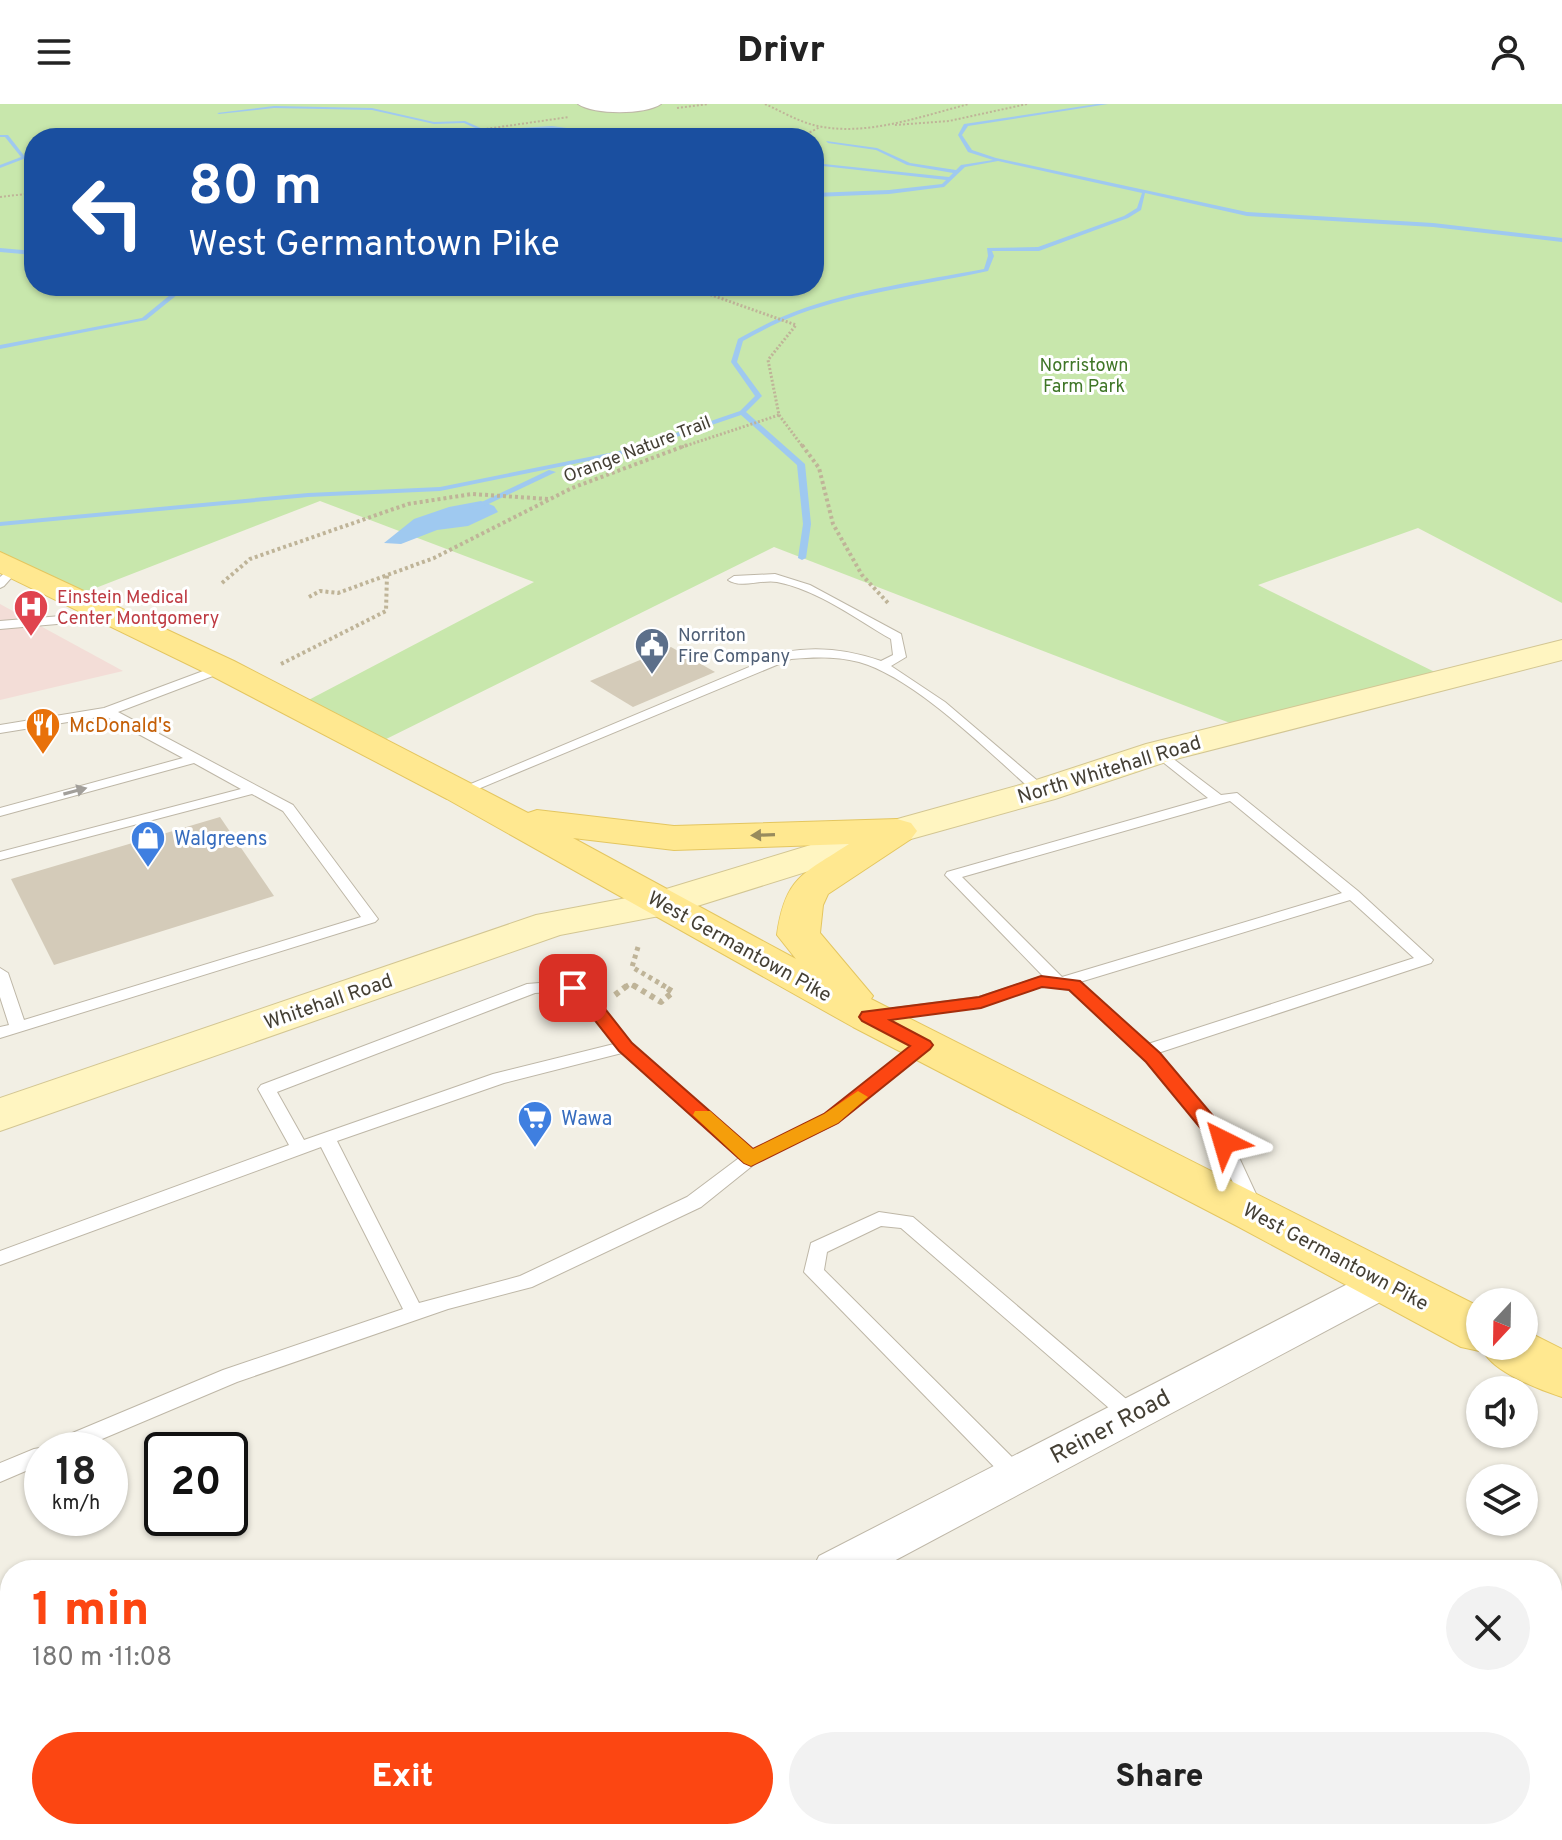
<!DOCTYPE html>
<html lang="en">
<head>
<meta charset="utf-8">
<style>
	body { margin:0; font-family:Overpass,sans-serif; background:#f2f2f2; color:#222; height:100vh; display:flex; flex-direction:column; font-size:30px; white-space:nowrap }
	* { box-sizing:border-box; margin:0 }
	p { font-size:26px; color:#767676 }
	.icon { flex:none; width:44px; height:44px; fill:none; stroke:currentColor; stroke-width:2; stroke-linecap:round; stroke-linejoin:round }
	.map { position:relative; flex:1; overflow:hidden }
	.panel { position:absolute; left:0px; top:1456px; width:1562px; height:280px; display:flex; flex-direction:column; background:#fff; border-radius:32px 32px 0 0; box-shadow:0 2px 6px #0004 }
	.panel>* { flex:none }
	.guide { position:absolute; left:24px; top:24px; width:800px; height:168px; border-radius:32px; box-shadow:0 2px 6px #0004; background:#1a4fa0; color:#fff; overflow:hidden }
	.needle { width:52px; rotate:202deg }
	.buttons { position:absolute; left:1466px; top:1184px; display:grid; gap:16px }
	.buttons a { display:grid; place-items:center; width:72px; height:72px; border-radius:50%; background:#fff; box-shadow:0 2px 6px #0004; font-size:40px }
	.speed { position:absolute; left:24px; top:1328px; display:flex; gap:16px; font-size:40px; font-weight:700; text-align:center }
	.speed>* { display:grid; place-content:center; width:104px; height:104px; border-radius:50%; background:#fff; box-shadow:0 2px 6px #0004; line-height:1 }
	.speed small { font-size:20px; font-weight:400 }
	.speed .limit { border:4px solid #111; border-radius:12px; background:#fff; color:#111 }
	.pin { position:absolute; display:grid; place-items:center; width:68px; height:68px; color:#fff; margin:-34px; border-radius:16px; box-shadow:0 4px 12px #0006 }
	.me { position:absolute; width:88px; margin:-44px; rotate:320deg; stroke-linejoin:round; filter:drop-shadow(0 0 6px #0008) }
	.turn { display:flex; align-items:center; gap:28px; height:168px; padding:0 32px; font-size:36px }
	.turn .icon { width:104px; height:104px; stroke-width:2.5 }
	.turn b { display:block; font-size:56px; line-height:68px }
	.round { display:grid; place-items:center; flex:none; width:84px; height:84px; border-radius:42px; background:#f2f2f2 }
	.headline { display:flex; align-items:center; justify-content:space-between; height:136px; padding:0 32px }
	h1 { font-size:48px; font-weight:800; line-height:60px; color:#fc4612 }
	.button { display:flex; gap:16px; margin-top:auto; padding:16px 32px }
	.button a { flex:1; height:92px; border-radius:48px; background:#fc4612; color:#fff; font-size:32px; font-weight:800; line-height:92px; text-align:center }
	.button a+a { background:#f2f2f2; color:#222 }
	header { display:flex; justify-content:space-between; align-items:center; height:104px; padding:0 32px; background:#fff; font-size:36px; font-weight:800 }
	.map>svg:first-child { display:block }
	.medical { fill:#f3ddd7 }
	.green { fill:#c8e7ac; fill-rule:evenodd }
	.water { fill:#9fc9f0 }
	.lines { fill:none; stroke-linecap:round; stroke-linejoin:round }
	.stream { fill:#9fc9f0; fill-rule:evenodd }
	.building { fill:#d4cbb9 }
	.service-casing { stroke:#beb7a7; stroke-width:2 }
	.minor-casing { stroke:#beb7a7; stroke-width:2 }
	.secondary-casing { stroke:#d3c693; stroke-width:2 }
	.primary-casing { stroke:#e4c660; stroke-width:2 }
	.path-far4 { stroke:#bfb498; stroke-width:2; stroke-dasharray:2 2; stroke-linecap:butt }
	.path-far3 { stroke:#bfb498; stroke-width:3; stroke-dasharray:2 2; stroke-linecap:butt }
	.path-far2 { stroke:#bfb498; stroke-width:4; stroke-dasharray:3 3; stroke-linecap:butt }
	.path-far1 { stroke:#bfb498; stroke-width:5; stroke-dasharray:4 4; stroke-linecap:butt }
	.path { stroke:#bfb498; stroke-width:6; stroke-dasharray:5 5; stroke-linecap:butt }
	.service { fill:#fff; fill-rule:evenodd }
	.minor { fill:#fff; fill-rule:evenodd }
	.secondary { fill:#fff5c1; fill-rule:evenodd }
	.primary { fill:#ffe890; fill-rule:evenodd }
	.oneway { fill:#a29f9a }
	.oneway2 { fill:#988b5d }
	.route { fill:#fc4612; stroke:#a42e0c; stroke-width:2 }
	.slow { fill:#f59e0b }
	.labels { text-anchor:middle; stroke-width:6; stroke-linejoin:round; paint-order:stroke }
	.far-park-label { font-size:18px; fill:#3f7627; stroke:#fff }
	.far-street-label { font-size:18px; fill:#443f34; stroke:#fff }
	.far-health-label { font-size:18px; fill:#be3a42; stroke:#fff; text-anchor:start }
	.far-service-label { font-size:18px; fill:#4e5e75; stroke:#fff; text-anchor:start }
	.food-label { font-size:20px; fill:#c56008; stroke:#fff; text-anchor:start }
	.street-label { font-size:20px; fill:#443f34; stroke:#fff }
	.shop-label { font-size:20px; fill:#366cbe; stroke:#fff; text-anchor:start }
	.near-street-label { font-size:24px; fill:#443f34; stroke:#fff }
</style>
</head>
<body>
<header><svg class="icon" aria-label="menu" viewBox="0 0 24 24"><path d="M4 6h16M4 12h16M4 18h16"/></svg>Drivr<svg class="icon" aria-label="person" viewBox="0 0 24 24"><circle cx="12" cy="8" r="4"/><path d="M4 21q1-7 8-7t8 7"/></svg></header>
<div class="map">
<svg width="1562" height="1736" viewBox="0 0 1562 1736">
	<rect width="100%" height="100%" fill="#f2efe4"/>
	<!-- medical -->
	<polygon class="medical" points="0,500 123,567 0,596"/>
	<!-- green -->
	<path class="green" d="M0 0H1562V499L1418 424 1258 481 1447 574 1230 619 774 443 366 645 299 601 534 478 320 397 75 492 0 453ZM34 34H814V182H34Z"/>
	<!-- water -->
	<polygon class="water" points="481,397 494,402 498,408 468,422 437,426 401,440 384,439 414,415 449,403"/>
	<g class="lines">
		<!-- stream -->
		<g class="stream">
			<path d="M1097 0H1108L968 22 962 31 972 46 996 54 1247 108 1433 119 1562 134V138L1433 123 1247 112 1145 89 1141 106 1128 114 1039 147H992L994 152 988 167C925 181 860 188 799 210 780 217 761 227 743 237L737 258 762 292 746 308 805 360 811 420 806 454 802 456 798 454 803 420 797 361 741 311 633 348 440 387 308 393 0 422V418L308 389 440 383 629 345 740 307 755 292 731 258 738 235C756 225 775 215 794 208 855 185 921 177 984 165L988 152 987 144 1038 143 1124 112 1137 104 1142 89 998 57 965 63 944 83 889 90 814 93V89L889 86 942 80 946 76 814 61V59L949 73 953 69 907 61 876 46 828 39 826 37 877 44 910 59 956 66 961 61 993 56 968 48 958 31 964 20Z"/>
			<polygon points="274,2 372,4 434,18 465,17 485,26 552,22 640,34 627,34 552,24 484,28 464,19 434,20 372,6 274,4 219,10 217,9"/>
			<polygon points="0,31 8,31 26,54 0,64 0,61 21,53 5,33 0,33"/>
			<polygon points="0,144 34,147 34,151 0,148"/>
			<polygon points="181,182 188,182 146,216 0,245 0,241 142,214"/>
			<polygon points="549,366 556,368 476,406 469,404"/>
		</g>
	</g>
	<!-- building -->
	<g class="building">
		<polygon points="671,543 715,568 633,603 590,577"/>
		<polygon points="220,713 274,792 54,861 11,775"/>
	</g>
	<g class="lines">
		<defs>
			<g id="service">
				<polygon points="14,461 20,464 4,482 0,484 0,473"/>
				<path d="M775 470 810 481 901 530 906 553 891 562 945 598 1046 684 1048 687 1046 690H1036C991 650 916 574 859 558 836 552 814 553 791 555L466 690 461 691 454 687 785 548C817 542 850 546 881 557L893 551 891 535C856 515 818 486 777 478 762 475 741 485 728 476L734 472Z"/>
				<polygon points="110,508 116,512 114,515 0,525 0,517"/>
				<polygon points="222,560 228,564 226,567 118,608 293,701 378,815 375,818 0,934 0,923 9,921 0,893 0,864 8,869 24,916 361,813 283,707 252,690 0,756 0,748 241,685 194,659 0,712 0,704 183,654 105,612 0,629 0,621 104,604"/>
				<path d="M1159 644 1221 691 1237 689 1358 787 1433 856 1431 859 1158 949 1230 1034 1262 1103 1260 1108H1246L1244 1103 1216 1041 1147 958 1069 885 1042 882 981 903 879 916 871 911 879 906 979 893 1043 872 945 771 947 768 1208 694 1154 651 1152 648ZM1230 697 1342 789 1062 873 962 773ZM1350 796 1414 854 1148 940 1080 878Z"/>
				<path d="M552 878 573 881 594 892 631 939 753 1046 825 1011 918 937 924 936 932 941 837 1019 757 1058 701 1103 532 1183 448 1205 237 1278 76 1346H42V1360L0 1378V1359L34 1345 45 1343 46 1340 223 1266 403 1205 321 1043 0 1161V1147L289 1041 258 985 261 981 527 880ZM552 888C584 891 596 916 614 940L493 970 304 1036 277 988 535 889ZM622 949 739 1054 687 1093 520 1172 419 1199 337 1037 504 979Z"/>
				<polygon points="879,1108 913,1113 1138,1305 1141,1311 1138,1317 1131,1319 1124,1317 901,1124 881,1122 827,1148 824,1166 1024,1365 1027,1371 1024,1377 1016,1380 1008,1377 804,1168 811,1139"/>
			</g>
			<g id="minor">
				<path d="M578 0H661C645 11 594 11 578 0Z"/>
				<polygon points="1385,1164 1399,1168 1404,1178 1399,1188 877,1466 812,1466 819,1452 1371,1168"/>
			</g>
			<polygon id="secondary" points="1562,536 1562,556 1172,656 1055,695 911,735 675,809 560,831 0,1027 0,994 536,811 653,789 883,719 1027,679 1146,640"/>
			<path id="primary" d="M0 448 234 557 528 709 537 706 674 722 897 715 911 719 917 727 911 735 828 790 823 801 820 829 873 892 871 895 1480 1203V1242H1524V1226L1562 1245V1293C1540 1286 1494 1268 1484 1248L1461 1243 1237 1122 853 923 447 695 210 571 0 469ZM573 734 674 746 849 740C803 770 785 773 777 831L796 855Z"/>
		</defs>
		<!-- service casing -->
		<use href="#service" class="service-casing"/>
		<!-- minor casing -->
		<use href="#minor" class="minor-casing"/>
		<!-- secondary casing -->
		<use href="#secondary" class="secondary-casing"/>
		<!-- primary casing -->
		<use href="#primary" class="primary-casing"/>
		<!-- path-far4 -->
		<g class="path-far4">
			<path d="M765 0C783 8 802 20 823 23 871 31 922 12 969 0"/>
			<polyline points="677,4 708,0"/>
			<polyline points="895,21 949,17 1027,0"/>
			<polyline points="423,34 569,13"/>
			<polyline points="799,34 820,23"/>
			<polyline points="0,93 34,89"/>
		</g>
		<!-- path-far3 -->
		<g class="path-far3">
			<polyline points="697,183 708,182"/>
			<polyline points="779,311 803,343"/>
			<polyline points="682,343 779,311 768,256 796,221 686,182"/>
		</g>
		<!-- path-far2 -->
		<g class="path-far2">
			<polyline points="802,341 819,364 833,420 862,471 888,499"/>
			<polyline points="222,479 250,455 408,400 472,390 548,395"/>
			<polyline points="309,493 320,487 338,489 434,454 572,384 687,341"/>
			<polyline points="281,560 386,507 387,471"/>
		</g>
		<!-- path-far1 -->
		<g class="path-far1">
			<polyline points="638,843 632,863 666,883"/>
			<polyline points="625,883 630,880 636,883"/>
		</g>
		<!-- path -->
		<g class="path">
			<polyline points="633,881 661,898 673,888 662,881"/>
			<polyline points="615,891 628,881"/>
		</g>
		<!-- service -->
		<use href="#service" class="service"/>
		<!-- minor -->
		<use href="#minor" class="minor"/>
		<!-- secondary -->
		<use href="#secondary" class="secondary"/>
		<!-- primary -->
		<use href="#primary" class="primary"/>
	</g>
	<!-- one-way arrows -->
	<defs><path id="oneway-solid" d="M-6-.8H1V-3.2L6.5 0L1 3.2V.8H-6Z" transform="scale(2)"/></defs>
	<use class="oneway" href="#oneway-solid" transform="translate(75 687) rotate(-15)"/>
	<use class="oneway2" href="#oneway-solid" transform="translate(763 731) rotate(178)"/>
	<!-- route -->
	<polygon class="route" points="1041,872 1080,877 1160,949 1231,1033 1234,1038 1231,1043 1216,1043 1146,958 1069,886 1042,883 981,904 890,916 930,937 933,941 930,945 838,1019 751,1062 744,1059 619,947 578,895 564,884 573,878 591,887 632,939 753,1045 824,1010 910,942 862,917 859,913 862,908 979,893"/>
	<!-- slow -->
	<polygon class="slow" points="858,987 868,993 838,1019 751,1062 744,1059 693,1011 695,1007 710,1007 753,1045 824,1010"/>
	<!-- icons -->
	<defs>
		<symbol id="hospital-pin" viewBox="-11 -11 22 30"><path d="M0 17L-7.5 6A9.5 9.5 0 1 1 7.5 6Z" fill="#e0444e" stroke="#fff"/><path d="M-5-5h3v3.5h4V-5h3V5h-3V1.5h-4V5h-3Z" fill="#fff"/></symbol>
		<symbol id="civic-pin" viewBox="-11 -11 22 30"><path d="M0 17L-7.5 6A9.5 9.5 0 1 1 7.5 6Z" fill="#5c6f8a" stroke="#fff"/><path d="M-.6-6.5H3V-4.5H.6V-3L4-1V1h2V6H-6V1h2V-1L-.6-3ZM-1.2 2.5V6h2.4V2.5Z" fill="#fff"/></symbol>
		<symbol id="restaurant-pin" viewBox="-11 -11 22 30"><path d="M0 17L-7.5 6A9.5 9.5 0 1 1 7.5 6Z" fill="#e8710a" stroke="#fff"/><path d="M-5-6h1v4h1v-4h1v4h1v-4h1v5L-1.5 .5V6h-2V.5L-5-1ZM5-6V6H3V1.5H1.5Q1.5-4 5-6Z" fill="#fff"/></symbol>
		<symbol id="shop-pin" viewBox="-11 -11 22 30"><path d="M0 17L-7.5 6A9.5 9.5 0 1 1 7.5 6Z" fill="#3f7fe0" stroke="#fff"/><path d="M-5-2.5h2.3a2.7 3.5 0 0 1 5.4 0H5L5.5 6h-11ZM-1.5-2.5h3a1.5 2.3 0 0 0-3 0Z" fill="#fff"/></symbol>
		<symbol id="supermarket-pin" viewBox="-11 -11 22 30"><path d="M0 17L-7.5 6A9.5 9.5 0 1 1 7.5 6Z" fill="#3f7fe0" stroke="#fff"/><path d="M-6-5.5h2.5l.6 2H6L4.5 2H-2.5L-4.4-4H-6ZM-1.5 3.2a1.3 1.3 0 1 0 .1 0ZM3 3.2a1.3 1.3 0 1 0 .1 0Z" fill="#fff"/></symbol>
	</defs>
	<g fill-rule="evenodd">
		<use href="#hospital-pin" x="11" y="483" width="40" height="54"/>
		<use href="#civic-pin" x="632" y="521" width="40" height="54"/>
		<use href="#restaurant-pin" x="23" y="601" width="40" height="54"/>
		<use href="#shop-pin" x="128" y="714" width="40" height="54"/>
		<use href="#supermarket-pin" x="515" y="994" width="40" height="54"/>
	</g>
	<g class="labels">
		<!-- far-park labels -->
		<g class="far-park-label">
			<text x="1084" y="267">Norristown<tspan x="1084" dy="21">Farm Park</tspan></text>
		</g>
		<!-- far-street labels -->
		<g class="far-street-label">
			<text transform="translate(637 345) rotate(-21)" y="6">Orange Nature Trail</text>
		</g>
		<!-- far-health labels -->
		<g class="far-health-label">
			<text x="57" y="499">Einstein Medical<tspan x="57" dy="21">Center Montgomery</tspan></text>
		</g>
		<!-- far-service labels -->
		<g class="far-service-label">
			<text x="678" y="537">Norriton<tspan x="678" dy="21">Fire Company</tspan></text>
		</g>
		<!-- food labels -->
		<g class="food-label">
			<text x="69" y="628">McDonald's</text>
		</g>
		<!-- street labels -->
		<g class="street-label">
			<text transform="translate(1109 665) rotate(-17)" y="7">North Whitehall Road</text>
			<text transform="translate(740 842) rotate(29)" y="7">West Germantown Pike</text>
			<text transform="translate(328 897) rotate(-19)" y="7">Whitehall Road</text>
			<text transform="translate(1336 1152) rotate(28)" y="7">West Germantown Pike</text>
		</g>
		<!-- shop labels -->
		<g class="shop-label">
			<text x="174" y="741">Walgreens</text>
			<text x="561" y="1021">Wawa</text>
		</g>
		<!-- near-street labels -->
		<g class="near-street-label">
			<text transform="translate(1110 1322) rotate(-28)" y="8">Reiner Road</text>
		</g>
	</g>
</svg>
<div class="buttons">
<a><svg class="needle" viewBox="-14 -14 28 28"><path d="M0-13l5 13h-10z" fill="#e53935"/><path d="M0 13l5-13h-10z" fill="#767676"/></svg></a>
<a><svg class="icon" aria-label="sound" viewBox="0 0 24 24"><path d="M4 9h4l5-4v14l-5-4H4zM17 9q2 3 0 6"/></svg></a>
<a><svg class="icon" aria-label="layers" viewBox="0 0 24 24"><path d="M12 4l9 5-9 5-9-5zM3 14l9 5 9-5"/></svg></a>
</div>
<div class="speed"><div>18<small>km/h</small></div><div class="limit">20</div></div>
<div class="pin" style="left:573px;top:884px;background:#d93025"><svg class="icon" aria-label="arrive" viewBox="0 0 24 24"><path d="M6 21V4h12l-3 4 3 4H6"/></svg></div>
<svg class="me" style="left:1224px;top:1038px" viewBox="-20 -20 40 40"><path d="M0-17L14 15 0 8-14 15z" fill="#fc4612" stroke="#fff" stroke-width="4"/></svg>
<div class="guide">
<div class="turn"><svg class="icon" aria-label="left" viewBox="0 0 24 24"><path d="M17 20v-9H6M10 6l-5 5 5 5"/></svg><div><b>80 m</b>West Germantown Pike</div></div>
</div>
<section class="panel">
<div class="headline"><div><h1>1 min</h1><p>180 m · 11:08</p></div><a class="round"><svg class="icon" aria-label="close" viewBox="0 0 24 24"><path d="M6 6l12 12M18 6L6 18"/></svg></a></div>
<div class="button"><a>Exit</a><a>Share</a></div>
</section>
</div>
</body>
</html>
